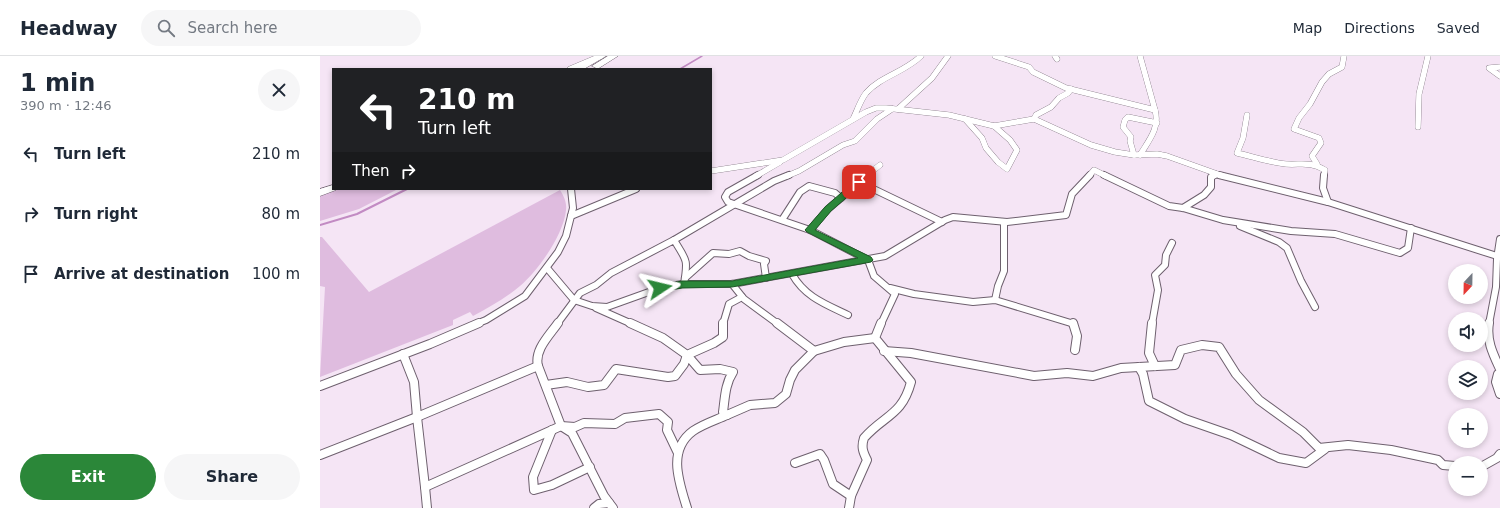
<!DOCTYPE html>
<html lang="en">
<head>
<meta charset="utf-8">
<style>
	body { margin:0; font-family:"DejaVu Sans",sans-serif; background:#f6f6f7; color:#1f2937; height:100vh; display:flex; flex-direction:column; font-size:15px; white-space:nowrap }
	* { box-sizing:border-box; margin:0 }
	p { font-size:13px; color:#747a83 }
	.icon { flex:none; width:22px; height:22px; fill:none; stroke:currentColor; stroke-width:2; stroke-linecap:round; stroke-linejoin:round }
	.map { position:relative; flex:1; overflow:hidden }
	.details { display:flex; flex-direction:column; background:#fff; width:320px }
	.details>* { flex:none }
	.guide { position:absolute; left:12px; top:12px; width:380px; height:122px; border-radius:0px; box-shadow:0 2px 6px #0003; background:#202124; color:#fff; overflow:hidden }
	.needle { width:26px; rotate:202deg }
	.fabs { position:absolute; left:1128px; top:208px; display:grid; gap:8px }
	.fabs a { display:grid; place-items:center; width:40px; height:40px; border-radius:50%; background:#fff; box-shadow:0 2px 6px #0003; font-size:20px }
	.pin { position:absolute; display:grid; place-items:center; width:34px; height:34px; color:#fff; margin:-17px; border-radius:8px; box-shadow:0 2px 6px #0006 }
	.me { position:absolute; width:44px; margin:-22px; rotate:80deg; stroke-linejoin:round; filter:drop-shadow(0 0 3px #0008) }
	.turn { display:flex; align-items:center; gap:14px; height:84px; padding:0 20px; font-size:18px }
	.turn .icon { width:52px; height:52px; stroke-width:2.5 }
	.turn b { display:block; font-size:28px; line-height:34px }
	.then { display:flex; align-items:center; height:38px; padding:0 20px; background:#0003; gap:8px; font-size:15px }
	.round { display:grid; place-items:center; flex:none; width:42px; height:42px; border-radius:21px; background:#f6f6f7 }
	.summary { display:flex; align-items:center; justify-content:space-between; height:68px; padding:0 20px }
	h1 { font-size:24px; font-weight:700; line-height:30px }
	.primary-button { display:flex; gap:8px; margin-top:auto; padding:8px 20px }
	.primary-button a { flex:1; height:46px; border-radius:24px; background:#2b8739; color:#fff; font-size:16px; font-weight:700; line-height:46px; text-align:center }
	.primary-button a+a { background:#f6f6f7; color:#1f2937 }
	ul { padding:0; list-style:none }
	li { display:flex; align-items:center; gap:12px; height:60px; padding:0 20px }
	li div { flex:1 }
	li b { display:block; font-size:15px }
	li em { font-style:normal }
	header { display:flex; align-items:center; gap:24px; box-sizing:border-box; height:56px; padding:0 20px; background:#fff; border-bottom:1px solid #e0e1e3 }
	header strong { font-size:19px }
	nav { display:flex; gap:22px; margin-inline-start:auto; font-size:14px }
	.search { width:280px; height:36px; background:#f6f6f7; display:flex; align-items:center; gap:10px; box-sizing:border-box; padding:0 14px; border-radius:22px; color:#747a83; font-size:15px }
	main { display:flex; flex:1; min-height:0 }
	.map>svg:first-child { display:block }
	.green { fill:#dfbcdf }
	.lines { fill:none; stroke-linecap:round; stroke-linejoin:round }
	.stream-far1 { stroke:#c28bc3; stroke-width:1.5 }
	.stream { stroke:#c28bc3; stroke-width:2 }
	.minor-far2-casing { stroke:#6e606e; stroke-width:6 }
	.minor-far1-casing { stroke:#6e606e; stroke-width:8 }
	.minor-casing { stroke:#6e606e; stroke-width:10 }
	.secondary-casing { stroke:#6e606e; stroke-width:1 }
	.minor-far2 { stroke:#fff; stroke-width:5.5 }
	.minor-far1 { stroke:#fff; stroke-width:6 }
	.minor { stroke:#fff; stroke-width:8 }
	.secondary { fill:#fff; fill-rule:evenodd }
	.route { fill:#2b8739; stroke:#1c5825 }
</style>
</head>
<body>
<header>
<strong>Headway</strong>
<div class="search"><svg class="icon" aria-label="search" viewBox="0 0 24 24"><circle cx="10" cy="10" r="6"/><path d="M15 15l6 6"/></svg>Search here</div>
<nav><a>Map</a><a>Directions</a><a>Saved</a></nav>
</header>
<main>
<section class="details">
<div class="summary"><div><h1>1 min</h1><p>390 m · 12:46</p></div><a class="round"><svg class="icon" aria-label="close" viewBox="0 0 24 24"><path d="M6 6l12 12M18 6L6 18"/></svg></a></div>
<ul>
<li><svg class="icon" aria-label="left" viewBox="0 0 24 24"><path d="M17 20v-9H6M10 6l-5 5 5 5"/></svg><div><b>Turn left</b></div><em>210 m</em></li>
<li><svg class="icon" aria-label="right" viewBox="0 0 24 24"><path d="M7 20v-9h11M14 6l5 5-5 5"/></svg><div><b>Turn right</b></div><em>80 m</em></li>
<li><svg class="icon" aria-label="arrive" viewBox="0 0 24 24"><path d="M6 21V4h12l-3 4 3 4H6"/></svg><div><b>Arrive at destination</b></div><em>100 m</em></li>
</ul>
<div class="primary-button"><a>Exit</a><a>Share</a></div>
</section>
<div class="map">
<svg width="1180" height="452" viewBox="0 0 1180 452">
	<rect width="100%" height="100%" fill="#f5e5f5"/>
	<!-- green -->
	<g class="green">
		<polygon points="16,133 78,133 39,153 0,165 0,140"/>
		<path d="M240 134C244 140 247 147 246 154 244 178 218 215 200 230 186 242 170 251 153 260L150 256 133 264V269L0 321 5 231 0 230V181H2L49 236Z"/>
	</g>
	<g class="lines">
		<!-- stream-far1 -->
		<polyline class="stream-far1" points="360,13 382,0"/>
		<!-- stream -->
		<polyline class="stream" points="0,169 37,158 87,133"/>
		<defs>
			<g id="minor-far2">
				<path d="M675 0 709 11 713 16 746 32 835 54C840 72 829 84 820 99"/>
				<polyline points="735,0 737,3"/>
				<polyline points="820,0 835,54"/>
				<polyline points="1180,11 1169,12 1180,20"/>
				<polyline points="250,13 281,0"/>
				<polyline points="578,53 612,22 628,0"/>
				<path d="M927 59 923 82 917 97C931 100 952 107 966 108 982 109 989 105 1005 114L1004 120"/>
				<path d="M533 63C537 55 540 45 546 37 561 20 585 16 601 0"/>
				<polyline points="645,63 662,82 666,92 678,106 687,113 697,94 690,84 674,70"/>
				<polyline points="714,63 716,59 731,51 739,42 748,37 751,33"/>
				<polyline points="1098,71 1099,38 1108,0"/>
				<polyline points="814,99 810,85 811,81 803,71 805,64 808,61 837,67"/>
				<polyline points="997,108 992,100 1001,87 999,82 974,73 979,62 990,48 1002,26 1009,18 1022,11 1024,0"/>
				<polyline points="391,115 463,104 546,56 556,52 566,52 629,59 674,70 714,63 771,89 795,96 814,99 837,98 847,100 903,120"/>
				<polyline points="436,120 460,106"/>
				<polyline points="467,120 479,115 523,89 535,85 557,63 572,53"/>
				<polyline points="546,120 560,109"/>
				<polyline points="769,120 774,114 786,120"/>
				<polyline points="893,120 896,118"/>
			</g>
			<g id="minor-far1">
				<polyline points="438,119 408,136 405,141 408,146 490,174 548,204 554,220 575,238 561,268"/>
				<polyline points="784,119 849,150 863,152 903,164 971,175 1015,178 1080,197 1088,192 1091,172"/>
				<polyline points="899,119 1008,146 1177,200"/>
				<polyline points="1004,119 1003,132 1008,146"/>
				<polyline points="539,126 622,166"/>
				<polyline points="521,142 547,119"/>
				<polyline points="863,152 884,139 891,131 891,121 895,119"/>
				<polyline points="251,160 316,133"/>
				<polyline points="462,164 480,136 489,130 515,137 521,142 508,153 490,174"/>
				<polyline points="920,170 959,186 967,192 981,225 995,251"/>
				<polyline points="354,184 454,125 469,119"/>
				<polyline points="227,212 254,244 272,250 287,251 340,232 362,228 412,228 565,200 625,164 633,161 687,166 746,159 752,138 770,119"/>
				<path d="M472 218C485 241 505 248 528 259"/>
				<polyline points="365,222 393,197 409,198 420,195 429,200 446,205 444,208 446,222"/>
				<polyline points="412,228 424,243 458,268"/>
				<polyline points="570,232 594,238 653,246 675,244 754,268"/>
				<polyline points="675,244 678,230 684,215 684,166"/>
				<polyline points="276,252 312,268"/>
				<polyline points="156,268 166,264 205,240 238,196 246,180 253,152 251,133"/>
				<path d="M237 268 260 237 276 229 291 217 354 184C367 205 368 203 364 228"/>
				<polyline points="403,268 409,248 422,241"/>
				<polyline points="832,268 838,234 835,219 845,209 846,199 852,187"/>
				<polyline points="1169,268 1176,231 1177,203 1180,183"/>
			</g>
			<g id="minor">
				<path d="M238 267C229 280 214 294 218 310L241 370 252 377 284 440 293 452"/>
				<polyline points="310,267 343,282 367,299 394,287 403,281 403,267"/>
				<polyline points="457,267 494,295 524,286 555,282"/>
				<polyline points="753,267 757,280 755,294"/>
				<polyline points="832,267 829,297 835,310"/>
				<path d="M1169 267C1166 284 1173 298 1180 313"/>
				<polyline points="564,295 591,297 714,320 747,317 773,320 801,312 855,309 861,294 882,289 899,291 916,318 939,344 983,376 999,392 1028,389 1071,394 1118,404 1123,409 1135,410"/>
				<polyline points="83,298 94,326 97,361 218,310"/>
				<polyline points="819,311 823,318 829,345 865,363 911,379 959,402 986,407 1005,393"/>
				<polyline points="1180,317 1178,318 1176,326 1180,338"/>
				<path d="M226 329 247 326 268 331 284 329 296 313 348 321 355 320 364 308 367 299 380 314 400 313 413 316C405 328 405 342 403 356L407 359 430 349 455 347 466 338 470 324 475 314 494 295"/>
				<polyline points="0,330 110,288 159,267"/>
				<polyline points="232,374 213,421 214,434 232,429 270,411"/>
				<polyline points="0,399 97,361 105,431 241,370 255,371 264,367 295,368 305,362 339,358 348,366 347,374 358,397"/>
				<polyline points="475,407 500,398 504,404 513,428 531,440"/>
				<polyline points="1161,411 1177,402 1180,398"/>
				<polyline points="105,431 107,452"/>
				<polyline points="274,452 279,448 289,447"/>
				<path d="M367 452C359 426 347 394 373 375 383 368 396 364 407 359"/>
				<path d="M529 452 531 440 547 404C543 396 541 391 544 382 564 359 582 360 591 326L555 282 561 267"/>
			</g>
			<g id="secondary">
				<polygon points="276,0 286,0 264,13 254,13"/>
				<polygon points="288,0 298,0 279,12 276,12 272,10"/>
				<polygon points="13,129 13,133 17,133 16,134 0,140 0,133"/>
			</g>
		</defs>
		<!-- minor-far2 casing -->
		<use href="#minor-far2" class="minor-far2-casing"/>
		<!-- minor-far1 casing -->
		<use href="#minor-far1" class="minor-far1-casing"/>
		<!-- minor casing -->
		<use href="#minor" class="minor-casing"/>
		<!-- secondary casing -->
		<use href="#secondary" class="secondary-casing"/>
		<!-- minor-far2 -->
		<use href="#minor-far2" class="minor-far2"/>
		<!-- minor-far1 -->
		<use href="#minor-far1" class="minor-far1"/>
		<!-- minor -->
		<use href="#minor" class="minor"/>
		<!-- secondary -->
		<use href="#secondary" class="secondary"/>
	</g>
	<!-- route -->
	<polygon class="route" points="539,123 542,124 542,128 511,155 495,174 551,201 553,204 551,206 412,231 362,232 340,236 336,232 340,229 362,225 412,225 538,202 487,176 485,174 505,151 536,124"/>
</svg>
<div class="fabs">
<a><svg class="needle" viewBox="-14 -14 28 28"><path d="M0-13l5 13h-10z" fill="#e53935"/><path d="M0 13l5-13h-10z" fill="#747a83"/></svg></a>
<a><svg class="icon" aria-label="sound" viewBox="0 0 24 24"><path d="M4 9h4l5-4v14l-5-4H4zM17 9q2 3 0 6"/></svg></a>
<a><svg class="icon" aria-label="layers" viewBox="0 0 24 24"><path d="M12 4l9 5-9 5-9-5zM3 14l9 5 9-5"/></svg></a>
<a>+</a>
<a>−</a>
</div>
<div class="pin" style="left:539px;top:126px;background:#d93025"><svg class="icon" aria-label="arrive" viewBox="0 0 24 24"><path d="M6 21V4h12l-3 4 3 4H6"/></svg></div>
<svg class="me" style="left:340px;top:232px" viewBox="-20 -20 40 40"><path d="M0-17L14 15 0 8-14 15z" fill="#2b8739" stroke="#fff" stroke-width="4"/></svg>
<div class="guide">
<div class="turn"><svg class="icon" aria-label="left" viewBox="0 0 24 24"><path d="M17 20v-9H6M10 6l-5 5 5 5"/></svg><div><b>210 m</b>Turn left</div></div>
<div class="then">Then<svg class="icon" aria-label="right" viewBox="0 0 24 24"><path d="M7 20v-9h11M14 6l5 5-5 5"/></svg></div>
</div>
</div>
</main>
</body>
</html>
